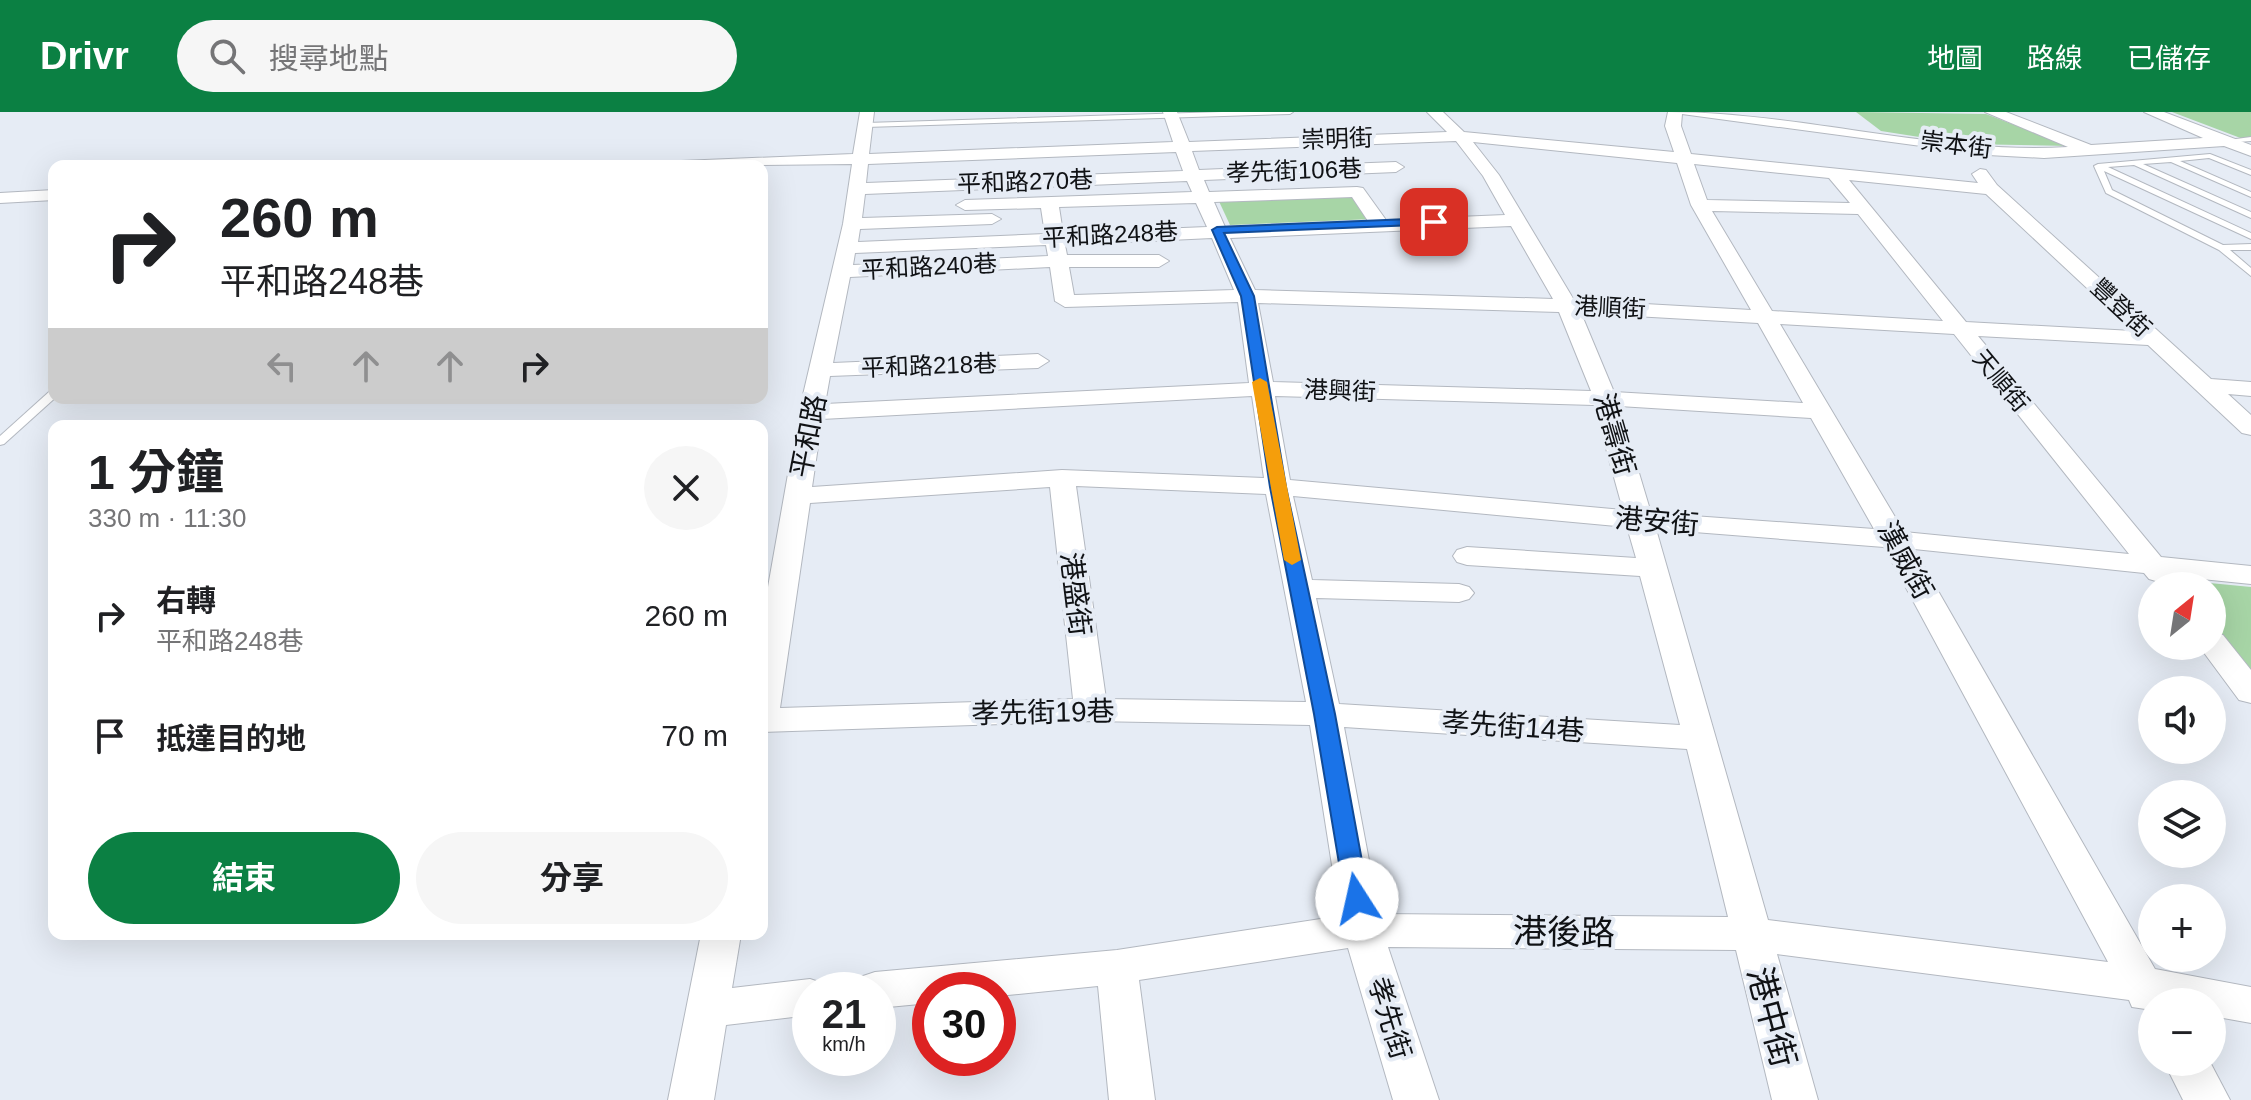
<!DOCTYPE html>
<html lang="zh-TW">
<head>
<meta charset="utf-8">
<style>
	body { margin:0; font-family:Helvetica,"Noto Sans TC",sans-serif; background:#f6f6f6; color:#202124; height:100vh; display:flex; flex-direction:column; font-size:30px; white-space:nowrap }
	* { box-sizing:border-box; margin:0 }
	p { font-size:26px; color:#757577 }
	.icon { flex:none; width:44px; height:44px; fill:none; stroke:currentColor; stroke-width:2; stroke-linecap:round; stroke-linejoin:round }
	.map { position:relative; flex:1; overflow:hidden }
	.panel { position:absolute; left:48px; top:308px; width:720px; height:520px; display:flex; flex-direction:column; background:#fff; border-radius:16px; box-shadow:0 8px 32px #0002 }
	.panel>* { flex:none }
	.banner { position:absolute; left:48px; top:48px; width:720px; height:244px; border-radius:16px; box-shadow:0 8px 32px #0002; background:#fff; color:#202124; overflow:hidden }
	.needle { width:52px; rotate:30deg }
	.controls { position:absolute; left:2138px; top:460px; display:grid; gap:16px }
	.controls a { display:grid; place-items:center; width:88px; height:88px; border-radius:50%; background:#fff; box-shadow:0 8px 32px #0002; font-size:40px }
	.speed { position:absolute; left:792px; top:860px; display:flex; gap:16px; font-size:40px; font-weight:700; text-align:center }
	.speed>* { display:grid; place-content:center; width:104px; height:104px; border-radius:50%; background:#fff; box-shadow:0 8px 32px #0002; line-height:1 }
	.speed small { font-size:20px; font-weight:400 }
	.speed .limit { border:12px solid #d22; background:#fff; color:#111 }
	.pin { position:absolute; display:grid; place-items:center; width:68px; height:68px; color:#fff; margin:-34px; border-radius:16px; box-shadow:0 4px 12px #0006 }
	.me { position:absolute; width:88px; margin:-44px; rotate:350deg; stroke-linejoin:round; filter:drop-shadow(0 0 6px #0008) }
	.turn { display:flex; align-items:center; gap:28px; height:168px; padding:0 40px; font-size:36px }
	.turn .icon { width:104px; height:104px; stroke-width:2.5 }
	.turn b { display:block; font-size:56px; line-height:68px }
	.lanes { display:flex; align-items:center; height:76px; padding:0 40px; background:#0003; justify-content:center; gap:40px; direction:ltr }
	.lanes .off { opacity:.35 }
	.round { display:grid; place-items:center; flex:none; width:84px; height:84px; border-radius:42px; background:#f6f6f6 }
	.overview { display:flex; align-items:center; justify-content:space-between; height:136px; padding:0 40px }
	h1 { font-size:48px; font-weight:700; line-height:60px }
	.action { display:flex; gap:16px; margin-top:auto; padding:16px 40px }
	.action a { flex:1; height:92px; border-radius:48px; background:#0b8043; color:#fff; font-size:32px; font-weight:700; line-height:92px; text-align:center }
	.action a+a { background:#f6f6f6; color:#202124 }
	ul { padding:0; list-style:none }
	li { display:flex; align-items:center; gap:24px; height:120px; padding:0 40px }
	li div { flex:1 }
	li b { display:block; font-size:30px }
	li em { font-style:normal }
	header { display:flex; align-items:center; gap:48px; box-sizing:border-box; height:112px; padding:0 40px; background:#0b8043; color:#fff }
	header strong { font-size:38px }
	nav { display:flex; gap:44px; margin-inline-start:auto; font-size:28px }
	.search { width:560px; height:72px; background:#f6f6f6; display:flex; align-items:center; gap:20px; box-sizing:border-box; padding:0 28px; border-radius:44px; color:#757577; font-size:30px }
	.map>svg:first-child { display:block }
	.green { fill:#a7d5a6 }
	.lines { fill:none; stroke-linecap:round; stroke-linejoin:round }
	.service-casing { stroke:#b3b8c0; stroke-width:2 }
	.minor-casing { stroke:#b3b8c0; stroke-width:2 }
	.service { fill:#fff; fill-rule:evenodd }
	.minor { fill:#fff; fill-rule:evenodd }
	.route { fill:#1a73e8; stroke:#114b97; stroke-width:2 }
	.slow { fill:#f59e0b }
	.labels { text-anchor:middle; stroke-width:8; stroke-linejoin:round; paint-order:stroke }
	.far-street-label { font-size:24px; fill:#101215; stroke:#e6ecf5 }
	.street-label { font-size:28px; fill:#101215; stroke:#e6ecf5 }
	.near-street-label { font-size:34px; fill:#101215; stroke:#e6ecf5 }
</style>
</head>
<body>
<header>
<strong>Drivr</strong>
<div class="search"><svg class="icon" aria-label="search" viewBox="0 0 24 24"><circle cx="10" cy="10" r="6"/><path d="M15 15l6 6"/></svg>搜尋地點</div>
<nav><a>地圖</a><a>路線</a><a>已儲存</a></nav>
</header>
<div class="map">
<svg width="2251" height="988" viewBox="0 0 2251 988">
	<rect width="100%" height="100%" fill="#e6ecf5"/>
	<!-- green -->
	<g class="green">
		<polygon points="1856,0 1986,2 2069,34 1964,32 1881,19"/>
		<polygon points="2172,0 2251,0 2251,30"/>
		<polygon points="1354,80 1373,107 1230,113 1217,85"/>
		<polygon points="2168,467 2251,475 2251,571 2212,522 2212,474 2174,474"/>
	</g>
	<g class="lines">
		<defs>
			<g id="service">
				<polygon points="1222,0 1293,0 1290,2 866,15 862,13 866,11"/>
				<polygon points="2251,25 2251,29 2225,31 2221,29"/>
				<polygon points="2210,42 2251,58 2251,63 2209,46 2180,49 2251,80 2251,85 2171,50 2143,52 2251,100 2251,106 2134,53 2108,55 2251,121 2251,127 2104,59 2112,78 2223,133 2251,132 2251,138 2230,138 2251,156 2251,164 2219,138 2106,81 2094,54 2098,52"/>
				<polygon points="54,278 55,286 4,332 0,333 0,324 50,279"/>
			</g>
			<g id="minor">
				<path d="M860 0H874L869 42 1173 30 1163 0H1177L1189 30 1447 20 1427 0H1443L1464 20 1674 40 1665 14 1668 0C1800 0 1938 43 2068 35L1985 0H2006L2091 33 2203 26 2144 0H2164L2251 33V44L2224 34 2044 46 1988 43 1682 2 1681 14 1691 42 1978 71 1972 62 1980 57 1986 58 1997 73 2211 267 2251 270V284L2228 282 2251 303V323L2242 321 2148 233 1978 224 2161 445 2251 454V472L2172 464 2159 470 2149 467 2144 461 1914 437 2155 857 2251 875V911L2212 904V890H2152V898L2132 895 2129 888 1777 842 1818 988H1772L1736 838 1388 835 1439 988H1393L1348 836 1139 868 1155 988H1109L1098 874 998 884V878H930V891L878 896V878H854L860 865 875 860 1117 838 1340 804 1310 613 1091 609 762 620V509L799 300 843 112 852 52 673 54 681 49 853 42ZM1456 29 1483 64 1505 103 1386 108 1363 76 1357 75 1209 80 1204 68 1396 60 1404 55 1396 50 1199 58 1192 39ZM1473 30 1677 51 1691 93 1751 198 1574 188 1499 63ZM1176 40 1183 59 866 71 868 52ZM1694 52 1829 66 1850 91 1707 88ZM1849 68 1986 82 2133 219 1966 210ZM1187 69 1192 80 965 88 956 93 965 98 1041 96 1045 122 858 130 860 117 992 112 1001 107 992 102 862 106 865 82ZM1352 85 1368 109 1225 115 1214 90ZM1196 91 1207 115 1063 121 1059 95ZM1712 99 1858 102 1943 209 1772 199ZM1511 114 1553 187 1255 178 1230 126ZM1212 126 1234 178 1074 183 1069 155H1159L1169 149 1159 143H1067L1065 133ZM1046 133 1048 144 853 153 855 141ZM1050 155 1055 189 1065 195 1238 190 1249 271 825 292 830 264 1038 256 1049 249 1038 242 833 251 850 165ZM1258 191 1559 200 1591 279 1273 270ZM1581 201 1758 211 1803 291 1614 280ZM1780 212 1954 222 2129 442 1904 420ZM1252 284 1264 366 1062 358 812 375 822 307ZM1275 284 1594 293 1623 398 1290 368ZM1619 294 1811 306 1874 417 1651 401ZM1076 374 1266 382 1306 590 1106 587ZM1050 375 1073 587 780 596 810 391ZM1293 384 1627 415 1636 446 1467 435 1457 438 1453 444 1457 450 1467 453 1640 464 1680 613 1339 592 1316 486 1459 490 1469 487 1474 481 1469 475 1459 472 1312 468ZM1656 417 1884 435 2108 850 1768 808ZM1344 615 1687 637 1728 805 1379 802Z"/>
				<polygon points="54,78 54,88 0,91 0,81"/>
				<polygon points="2212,520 2223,523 2251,558 2251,591 2239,588 2199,534 2212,534"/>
				<polygon points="701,822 741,822 732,876 810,867 825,872 828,878 810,878 810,903 726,913 714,988 668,988"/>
				<polygon points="2164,950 2210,950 2230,988 2183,988"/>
			</g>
		</defs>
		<!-- service casing -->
		<use href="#service" class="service-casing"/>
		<!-- minor casing -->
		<use href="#minor" class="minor-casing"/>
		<!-- service -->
		<use href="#service" class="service"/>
		<!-- minor -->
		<use href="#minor" class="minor"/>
	</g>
	<!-- route -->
	<polygon class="route" points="1434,106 1438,112 1224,121 1254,184 1286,375 1335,602 1369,787 1365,793 1348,793 1345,787 1314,602 1270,375 1241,184 1212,118 1217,115"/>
	<!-- slow -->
	<polygon class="slow" points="1260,266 1267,270 1301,448 1292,453 1284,448 1252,270"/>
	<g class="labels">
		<!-- far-street labels -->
		<g class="far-street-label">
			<text transform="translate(1337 27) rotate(-2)" y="8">崇明街</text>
			<text transform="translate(1956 33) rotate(7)" y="8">崇本街</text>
			<text transform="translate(1294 59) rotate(-2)" y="8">孝先街106巷</text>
			<text transform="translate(1025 70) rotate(-2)" y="8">平和路270巷</text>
			<text transform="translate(1110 123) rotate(-3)" y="8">平和路248巷</text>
			<text transform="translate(929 155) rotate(-3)" y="8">平和路240巷</text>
			<text transform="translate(1610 196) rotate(3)" y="8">港順街</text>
			<text transform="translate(2121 196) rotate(43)" y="8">豐登街</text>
			<text transform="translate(929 254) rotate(-2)" y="8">平和路218巷</text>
			<text transform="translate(2001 269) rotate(50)" y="8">天順街</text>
			<text transform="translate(1340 279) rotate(2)" y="8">港興街</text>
		</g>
		<!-- street labels -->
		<g class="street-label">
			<text transform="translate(1615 322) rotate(74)" y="10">港壽街</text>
			<text transform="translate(808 324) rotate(-79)" y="10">平和路</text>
			<text transform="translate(1657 409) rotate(5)" y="10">港安街</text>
			<text transform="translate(1906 448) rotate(61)" y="10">漢威街</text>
			<text transform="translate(1076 482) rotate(83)" y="10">港盛街</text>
			<text transform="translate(1043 600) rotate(-1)" y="10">孝先街19巷</text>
			<text transform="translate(1513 614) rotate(4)" y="10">孝先街14巷</text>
			<text transform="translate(1390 906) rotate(73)" y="10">孝先街</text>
		</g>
		<!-- near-street labels -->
		<g class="near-street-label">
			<text transform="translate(1564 820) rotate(1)" y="12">港後路</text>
			<text transform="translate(1772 905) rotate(75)" y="12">港中街</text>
		</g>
	</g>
</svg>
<div class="controls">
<a><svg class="needle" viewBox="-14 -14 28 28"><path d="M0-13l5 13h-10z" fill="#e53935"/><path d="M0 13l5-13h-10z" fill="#757577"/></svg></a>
<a><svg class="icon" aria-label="sound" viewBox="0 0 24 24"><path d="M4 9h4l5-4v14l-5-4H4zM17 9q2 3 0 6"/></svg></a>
<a><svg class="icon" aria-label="layers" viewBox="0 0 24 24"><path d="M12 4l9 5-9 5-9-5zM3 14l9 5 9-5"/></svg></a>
<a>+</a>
<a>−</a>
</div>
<div class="speed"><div>21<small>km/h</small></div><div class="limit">30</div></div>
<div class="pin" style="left:1434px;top:110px;background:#d93025"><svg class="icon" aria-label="arrive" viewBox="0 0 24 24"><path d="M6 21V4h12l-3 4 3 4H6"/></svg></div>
<svg class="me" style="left:1357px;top:787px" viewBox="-20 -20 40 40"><circle r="19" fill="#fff"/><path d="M0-13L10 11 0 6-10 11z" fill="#1a73e8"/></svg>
<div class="banner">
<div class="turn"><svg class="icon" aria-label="right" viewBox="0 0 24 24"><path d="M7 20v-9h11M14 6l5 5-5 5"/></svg><div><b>260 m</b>平和路248巷</div></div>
<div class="lanes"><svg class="icon off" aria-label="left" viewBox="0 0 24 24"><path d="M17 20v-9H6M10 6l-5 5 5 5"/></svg><svg class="icon off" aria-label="ahead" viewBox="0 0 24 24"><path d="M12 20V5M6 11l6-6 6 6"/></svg><svg class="icon off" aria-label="ahead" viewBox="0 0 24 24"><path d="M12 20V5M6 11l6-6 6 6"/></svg><svg class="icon" aria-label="right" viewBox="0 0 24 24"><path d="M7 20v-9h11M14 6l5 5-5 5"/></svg></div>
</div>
<section class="panel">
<div class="overview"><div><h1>1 分鐘</h1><p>330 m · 11:30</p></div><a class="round"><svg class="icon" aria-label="close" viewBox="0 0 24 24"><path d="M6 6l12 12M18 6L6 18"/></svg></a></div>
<ul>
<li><svg class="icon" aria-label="right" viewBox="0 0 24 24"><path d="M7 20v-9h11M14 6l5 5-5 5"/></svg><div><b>右轉</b><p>平和路248巷</p></div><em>260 m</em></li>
<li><svg class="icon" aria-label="arrive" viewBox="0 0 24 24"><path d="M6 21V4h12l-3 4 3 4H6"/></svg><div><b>抵達目的地</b></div><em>70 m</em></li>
</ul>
<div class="action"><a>結束</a><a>分享</a></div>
</section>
</div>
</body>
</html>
